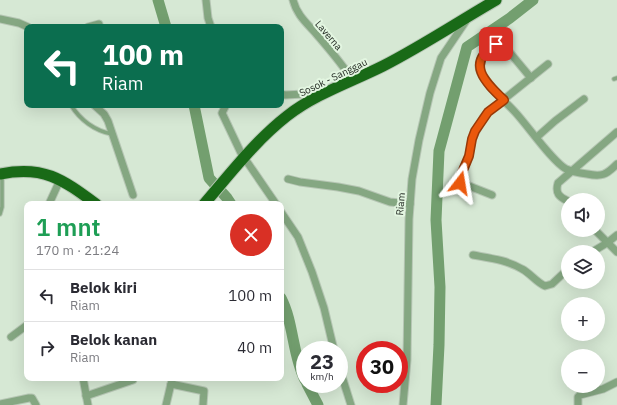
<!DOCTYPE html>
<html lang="id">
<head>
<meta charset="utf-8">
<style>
	body { margin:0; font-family:"IBM Plex Sans",sans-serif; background:#f2f2f3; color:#2b2b33; height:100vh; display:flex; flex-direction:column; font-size:15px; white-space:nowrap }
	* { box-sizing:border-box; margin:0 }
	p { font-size:13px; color:#7c7c81 }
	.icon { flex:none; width:22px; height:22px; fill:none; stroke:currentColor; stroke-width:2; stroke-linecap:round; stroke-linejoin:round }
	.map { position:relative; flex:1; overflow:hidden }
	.sheet { position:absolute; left:24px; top:201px; width:260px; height:180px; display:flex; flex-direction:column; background:#fff; border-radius:8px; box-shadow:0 4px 16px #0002 }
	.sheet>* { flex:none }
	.top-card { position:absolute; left:24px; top:24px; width:260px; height:84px; border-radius:8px; box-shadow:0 4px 16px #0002; background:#0b6e4f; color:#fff; overflow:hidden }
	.controls { position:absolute; left:561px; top:193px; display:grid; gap:8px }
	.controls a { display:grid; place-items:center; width:44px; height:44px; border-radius:50%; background:#fff; box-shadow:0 4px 16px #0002; font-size:20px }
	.speed { position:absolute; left:296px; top:341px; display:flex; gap:8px; font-size:20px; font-weight:700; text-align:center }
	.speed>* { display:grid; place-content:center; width:52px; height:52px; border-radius:50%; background:#fff; box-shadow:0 4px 16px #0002; line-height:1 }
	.speed small { font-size:10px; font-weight:400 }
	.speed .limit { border:6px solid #d22; background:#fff; color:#111 }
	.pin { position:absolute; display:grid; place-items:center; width:34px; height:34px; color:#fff; margin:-17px; border-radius:8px; box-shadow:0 2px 6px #0006 }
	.me { position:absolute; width:44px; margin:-22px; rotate:14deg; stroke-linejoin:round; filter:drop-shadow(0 0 3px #0008) }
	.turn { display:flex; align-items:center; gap:14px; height:84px; padding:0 12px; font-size:18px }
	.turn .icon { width:52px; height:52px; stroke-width:2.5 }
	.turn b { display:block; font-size:28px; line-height:34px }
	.round { display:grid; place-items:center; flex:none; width:42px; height:42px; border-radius:21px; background:#f2f2f3 }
	.headline { display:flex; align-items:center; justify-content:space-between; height:68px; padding:0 12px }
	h1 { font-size:24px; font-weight:600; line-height:30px; color:#1e9e55 }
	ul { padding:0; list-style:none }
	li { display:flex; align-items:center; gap:12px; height:52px; padding:0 12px; border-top:1px solid #e1e1e2 }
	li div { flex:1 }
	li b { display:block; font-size:15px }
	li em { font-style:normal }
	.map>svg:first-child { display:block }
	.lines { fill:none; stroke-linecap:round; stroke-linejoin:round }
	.river { stroke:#739f6f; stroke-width:11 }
	.service-casing { stroke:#b6c6b4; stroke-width:5.5 }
	.minor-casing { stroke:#b6c6b4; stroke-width:9 }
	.trunk-casing { stroke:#b6c6b4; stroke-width:13 }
	.service { stroke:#85a782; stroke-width:3.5 }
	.minor { stroke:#85a782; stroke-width:7 }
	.trunk { stroke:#196a17; stroke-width:11 }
	.route-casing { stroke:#983908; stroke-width:10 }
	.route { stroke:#ea580c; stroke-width:7 }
	.labels { text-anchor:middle; stroke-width:4; stroke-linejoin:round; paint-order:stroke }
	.street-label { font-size:10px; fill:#232a23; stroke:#e3f6e1 }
</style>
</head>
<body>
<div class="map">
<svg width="617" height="405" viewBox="0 0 617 405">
	<rect width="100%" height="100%" fill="#d6e8d4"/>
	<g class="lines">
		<!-- river -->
		<g class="river">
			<polyline points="158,0 166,27"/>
			<polyline points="194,105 209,178 227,198 231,204"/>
			<path d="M281 298C294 323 292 354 305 380"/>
			<polyline points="307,384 318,405"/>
			<polyline points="436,405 439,345 440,287 436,220 439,151 467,47 510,18 533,0"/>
		</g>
		<defs>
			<g id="service">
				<polyline points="614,79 617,78"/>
				<path d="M71 105C80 120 95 131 112 134"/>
				<polyline points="0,214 2,207 2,175"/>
			</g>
			<g id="minor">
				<polyline points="206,0 208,18 211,27"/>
				<path d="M293 0C297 16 308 24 318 36 330 50 343 65 353 81"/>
				<polyline points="0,19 19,23 28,27"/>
				<polyline points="88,27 99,24"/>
				<path d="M531 78 506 48 499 44C490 45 478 57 479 67 480 80 506 102 515 112 528 126 552 161 566 169 573 172 580 173 587 174 602 177 606 175 617 164"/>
				<polyline points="281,94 285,95 323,93"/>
				<polyline points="94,105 104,114 108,121 133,195"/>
				<polyline points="226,105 222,113 241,153 276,204"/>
				<polyline points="537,137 555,121 584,99"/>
				<polyline points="288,179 300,182 338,187 359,191 390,202 410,204"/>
				<polyline points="492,195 459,182 460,175 469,156 472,139 483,118 488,112 548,64"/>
				<path d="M568 201C559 197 555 193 558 183L617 132"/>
				<polyline points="49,204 60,180"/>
				<polyline points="281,212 298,237 312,272 324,308 334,350"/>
				<polyline points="595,230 617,252"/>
				<polyline points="592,252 607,243 617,235"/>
				<path d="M473 255C489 258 507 260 522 269 530 273 536 282 545 286L552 284 568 269"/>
				<polyline points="11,337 27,325"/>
				<polyline points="339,367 351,405"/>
				<polyline points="83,378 88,405"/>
				<polyline points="173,378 171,384 204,391 203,405"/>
				<polyline points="86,396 133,380"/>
				<polyline points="0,404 29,398 32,398 36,405"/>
				<polyline points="166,405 171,384"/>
				<polyline points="403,405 407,360 409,219 412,179 419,140 430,93 441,58 466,21"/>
				<polyline points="578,405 578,397 580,395 603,389 617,382"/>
			</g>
			<g id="trunk">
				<path d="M0 174C43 165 62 179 96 204"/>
				<path d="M204 204C230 174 255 141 287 116 315 94 351 82 383 66 422 46 458 22 496 0"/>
			</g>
		</defs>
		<!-- service casing -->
		<use href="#service" class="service-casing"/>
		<!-- minor casing -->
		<use href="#minor" class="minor-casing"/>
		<!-- trunk casing -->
		<use href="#trunk" class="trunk-casing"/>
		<!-- service -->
		<use href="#service" class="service"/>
		<!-- minor -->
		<use href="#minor" class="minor"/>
		<!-- trunk -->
		<use href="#trunk" class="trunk"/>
	</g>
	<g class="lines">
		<defs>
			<path id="route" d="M460 183 459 180 469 156 472 139 475 131 488 112 504 100C485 82 465 63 496 44"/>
		</defs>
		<!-- route casing -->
		<use href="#route" class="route-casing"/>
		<!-- route -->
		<use href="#route" class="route"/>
	</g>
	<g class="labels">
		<!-- street labels -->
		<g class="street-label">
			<text transform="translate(329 35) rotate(49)" y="4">Laverna</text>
			<text transform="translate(333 77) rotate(-26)" y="4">Sosok - Sanggau</text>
			<text transform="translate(400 204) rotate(-85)" y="4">Riam</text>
		</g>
	</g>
</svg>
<div class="controls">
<a><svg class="icon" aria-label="sound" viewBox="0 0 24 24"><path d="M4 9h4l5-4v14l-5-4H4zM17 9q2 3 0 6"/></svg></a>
<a><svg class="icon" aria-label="layers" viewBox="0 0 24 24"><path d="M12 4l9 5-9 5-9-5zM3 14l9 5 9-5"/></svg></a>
<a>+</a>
<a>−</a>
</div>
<div class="speed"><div>23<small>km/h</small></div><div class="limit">30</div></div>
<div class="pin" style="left:496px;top:44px;background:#d93025"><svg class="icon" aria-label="arrive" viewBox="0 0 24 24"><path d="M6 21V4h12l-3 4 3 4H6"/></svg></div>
<svg class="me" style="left:460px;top:183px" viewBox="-20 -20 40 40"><path d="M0-17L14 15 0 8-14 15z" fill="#ea580c" stroke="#fff" stroke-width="4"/></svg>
<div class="top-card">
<div class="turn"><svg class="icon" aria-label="left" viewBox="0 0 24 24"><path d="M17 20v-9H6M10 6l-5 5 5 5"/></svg><div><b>100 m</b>Riam</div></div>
</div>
<section class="sheet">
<div class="headline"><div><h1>1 mnt</h1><p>170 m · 21:24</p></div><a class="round" style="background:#d93025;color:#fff"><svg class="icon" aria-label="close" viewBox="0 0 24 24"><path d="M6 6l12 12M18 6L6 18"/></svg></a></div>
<ul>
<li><svg class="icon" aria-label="left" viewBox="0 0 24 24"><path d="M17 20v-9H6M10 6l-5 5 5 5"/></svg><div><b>Belok kiri</b><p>Riam</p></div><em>100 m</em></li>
<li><svg class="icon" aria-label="right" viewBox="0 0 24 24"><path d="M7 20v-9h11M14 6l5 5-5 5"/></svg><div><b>Belok kanan</b><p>Riam</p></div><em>40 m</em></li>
</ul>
</section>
</div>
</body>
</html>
